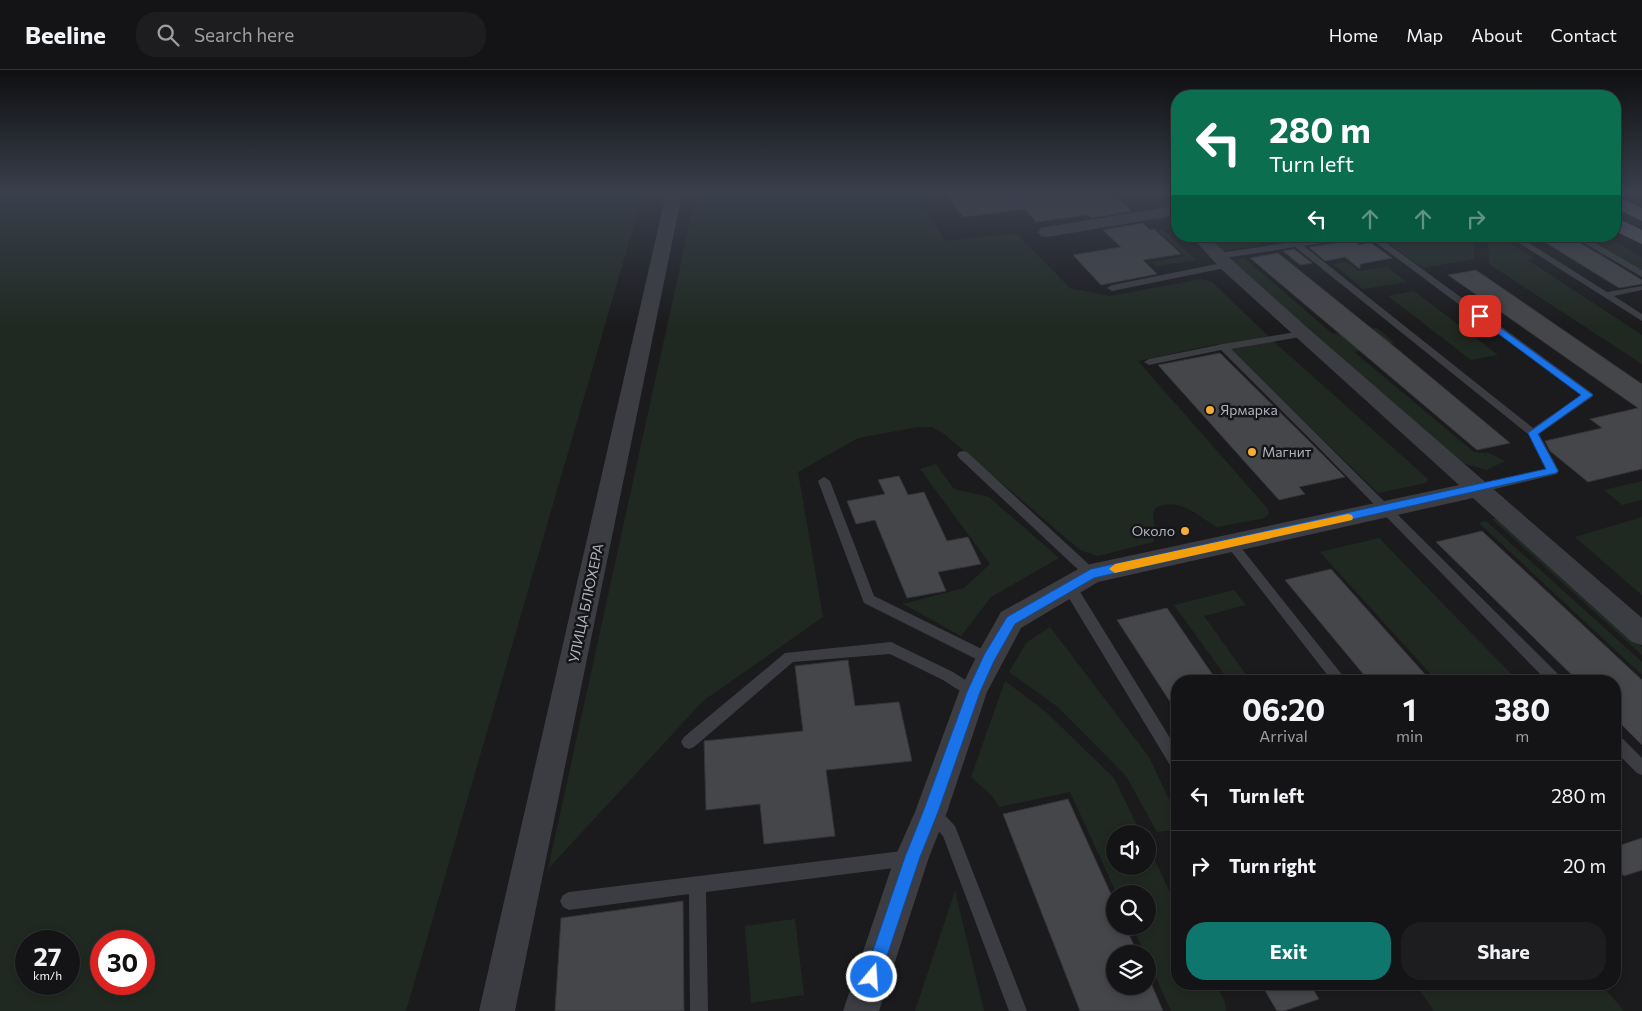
<!DOCTYPE html>
<html lang="en">
<head>
<meta charset="utf-8">
<style>
	body { margin:0; font-family:Commissioner,sans-serif; background:#1d1d1f; color:#f1f3f6; height:100vh; display:flex; flex-direction:column; font-size:19px; white-space:nowrap }
	* { box-sizing:border-box; margin:0 }
	p { font-size:16px; color:#9d9ea1 }
	.icon { flex:none; width:28px; height:28px; fill:none; stroke:currentColor; stroke-width:2; stroke-linecap:round; stroke-linejoin:round }
	.map { position:relative; flex:1; overflow:hidden }
	.sheet { position:absolute; left:1171px; top:605px; width:450px; height:315px; display:flex; flex-direction:column; background:#141416; border-radius:20px; box-shadow:0 2px 8px #0003,0 0 0 1px #333335 }
	.sheet>* { flex:none }
	.guide { position:absolute; left:1171px; top:20px; width:450px; height:152px; border-radius:20px; box-shadow:0 2px 8px #0003,0 0 0 1px #333335; background:#0b6e4f; color:#fff; overflow:hidden }
	.tools { position:absolute; left:1106px; top:755px; display:grid; gap:10px }
	.tools a { display:grid; place-items:center; width:50px; height:50px; border-radius:50%; background:#141416; box-shadow:0 2px 8px #0003,0 0 0 1px #333335; font-size:25px }
	.speed { position:absolute; left:15px; top:860px; display:flex; gap:10px; font-size:25px; font-weight:700; text-align:center }
	.speed>* { display:grid; place-content:center; width:65px; height:65px; border-radius:50%; background:#141416; box-shadow:0 2px 8px #0003,0 0 0 1px #333335; line-height:1 }
	.speed small { font-size:12px; font-weight:400 }
	.speed .limit { border:8px solid #d22; background:#fff; color:#111 }
	.pin { position:absolute; display:grid; place-items:center; width:42px; height:42px; color:#fff; margin:-21px; border-radius:10px; box-shadow:0 2px 8px #0006 }
	.me { position:absolute; width:55px; margin:-28px; rotate:18deg; stroke-linejoin:round; filter:drop-shadow(0 0 4px #0008) }
	.turn { display:flex; align-items:center; gap:18px; height:105px; padding:0 15px; font-size:22px }
	.turn .icon { width:65px; height:65px; stroke-width:2.5 }
	.turn b { display:block; font-size:35px; line-height:42px }
	.lanes { display:flex; align-items:center; height:48px; padding:0 15px; background:#0003; justify-content:center; gap:25px; direction:ltr }
	.lanes .off { opacity:.35 }
	.eta { display:flex; justify-content:space-evenly; align-items:center; height:85px; text-align:center }
	.eta b { font-size:30px; font-weight:700; line-height:35px }
	.primary-button { display:flex; gap:10px; margin-top:auto; padding:10px 15px }
	.primary-button a { flex:1; height:58px; border-radius:20px; background:#0f766e; color:#fff; font-size:20px; font-weight:700; line-height:58px; text-align:center }
	.primary-button a+a { background:#1d1d1f; color:#f1f3f6 }
	ul { padding:0; list-style:none }
	li { display:flex; align-items:center; gap:15px; height:70px; padding:0 15px; border-top:1px solid #333335 }
	li div { flex:1 }
	li b { display:block; font-size:19px }
	li em { font-style:normal }
	header { display:flex; align-items:center; gap:30px; box-sizing:border-box; height:70px; padding:0 25px; background:#141416; border-bottom:1px solid #333335 }
	header strong { font-size:24px }
	nav { display:flex; gap:28px; margin-inline-start:auto; font-size:18px }
	.search { width:350px; height:45px; background:#1d1d1f; display:flex; align-items:center; gap:12px; box-sizing:border-box; padding:0 18px; border-radius:20px; color:#9d9ea1; font-size:19px }
	.map>svg:first-child { display:block }
	.green { fill:#202921; fill-rule:evenodd }
	.building { fill:#45464a; stroke:#353539 }
	.lines { fill:none; stroke-linecap:round; stroke-linejoin:round }
	.service { fill:#3c3d42; fill-rule:evenodd }
	.minor { fill:#3c3d42; fill-rule:evenodd }
	.primary { fill:#575a61; fill-rule:evenodd }
	.route { fill:#1a73e8; stroke:#114b97 }
	.slow { fill:#f59e0b }
	.poi-dot { fill:#f8ad38; stroke:#161618; stroke-width:2 }
	.labels { text-anchor:middle; stroke-width:5; stroke-linejoin:round; paint-order:stroke }
	.poi-label { font-size:14px; fill:#adb3bd; stroke:#161618; text-anchor:start }
	.street-label { font-size:14px; fill:#adb3bd; stroke:#161618 }
</style>
</head>
<body>
<header>
<strong>Beeline</strong>
<div class="search"><svg class="icon" aria-label="search" viewBox="0 0 24 24"><circle cx="10" cy="10" r="6"/><path d="M15 15l6 6"/></svg>Search here</div>
<nav><a>Home</a><a>Map</a><a>About</a><a>Contact</a></nav>
</header>
<div class="map">
<svg width="1642" height="941" viewBox="0 0 1642 941">
	<rect width="100%" height="100%" fill="#1b1b1d"/>
	<!-- green -->
	<g class="green">
		<path d="M0 124H643L406 941H0ZM26 871H69V914H26ZM101 871H144V914H101Z"/>
		<path d="M696 124H916L945 171 1016 163 1070 218 1110 226 1201 209 1212 212 1282 279 1428 409 1426 413 1378 423 1235 284 1217 274 1138 291 1268 439 1269 444 1264 448 1217 457C1199 447 1185 431 1163 435 1159 436 1155 437 1154 441 1150 451 1160 458 1153 472L1098 486 1080 480 943 363 932 357H918L858 368 798 402 823 547 703 631 548 799Z"/>
		<polygon points="1163,160 1196,190 1156,196 1152,192 1186,186 1158,161"/>
		<polygon points="1207,166 1251,166 1261,175 1223,181"/>
		<polygon points="1428,166 1459,166 1466,171 1474,170 1474,189 1423,198 1389,173"/>
		<polygon points="1495,166 1502,168 1534,188 1528,190 1642,265 1642,294 1489,194 1488,167"/>
		<polygon points="1582,166 1606,166 1642,187 1642,202"/>
		<polygon points="1244,188 1333,264 1377,258 1395,273 1354,282 1474,382 1489,383 1505,391 1486,400 1450,389 1228,190"/>
		<polygon points="1347,192 1359,201 1387,197 1407,212 1363,219 1333,194"/>
		<polygon points="1414,221 1498,285 1471,290 1388,226"/>
		<polygon points="936,394 954,419 989,427 1059,488 991,527 961,566 903,534 964,518 990,494 920,399"/>
		<polygon points="1642,411 1642,430 1622,435 1604,420"/>
		<polygon points="1642,447 1642,525 1575,467"/>
		<polygon points="1499,448 1642,577 1642,585 1492,449"/>
		<polygon points="1486,451 1642,592 1642,605 1479,453"/>
		<polygon points="1379,468 1518,611 1437,611 1320,482"/>
		<polygon points="1234,520 1246,535 1204,546 1247,606 1268,611 1229,611 1174,535"/>
		<polygon points="1050,557 1149,687 1177,746 1175,760 1157,762 1126,706 1058,637 1009,602 1026,573"/>
		<polygon points="1005,611 1046,642 1114,708 1141,764 1115,764 1115,796 1148,796 1148,776 1177,837 1178,914 1216,914 1225,932 1226,941 1171,941 1148,890 1148,884 1145,884 1132,856 1148,856 1148,824 1117,824 1070,722 999,737 992,726 971,707"/>
		<polygon points="955,821 984,941 915,941"/>
		<polygon points="795,849 804,925 751,933 745,856"/>
		<polygon points="1415,914 1601,914 1624,941 1434,941"/>
	</g>
	<!-- building -->
	<g class="building">
		<polygon points="946,124 1114,124 1131,141 1091,148 1088,145 1036,152 1025,139 963,147"/>
		<polygon points="1143,153 1150,160 1154,159 1181,184 1143,190 1157,204 1101,215 1073,185 1121,177 1103,160"/>
		<polygon points="1265,166 1317,166 1273,173"/>
		<polygon points="1356,166 1358,166 1358,175 1371,173 1392,188 1360,194 1360,199 1345,187 1325,191 1309,177 1350,171"/>
		<polygon points="1535,166 1569,166 1642,210 1642,214 1619,218"/>
		<polygon points="1294,179 1312,193 1300,195 1283,181"/>
		<polygon points="1278,183 1396,278 1510,373 1477,380 1250,188"/>
		<polygon points="1476,200 1642,314 1642,399 1588,412 1550,381 1545,371 1602,358 1590,349 1638,338 1448,205"/>
		<polygon points="1220,283 1309,371 1345,407 1299,417 1305,424 1279,430 1158,295"/>
		<polygon points="899,406 908,425 924,422 947,471 968,467 981,494 938,502 946,521 907,528 875,450 856,454 847,431 885,424 878,410"/>
		<polygon points="1482,461 1642,610 1642,675 1615,648 1615,611 1578,611 1436,472"/>
		<polygon points="1331,499 1431,611 1369,611 1285,510"/>
		<polygon points="1167,538 1217,611 1178,611 1178,644 1117,550"/>
		<polygon points="848,590 855,636 899,632 912,691 826,700 835,766 764,774 760,734 706,740 704,671 803,661 795,596"/>
		<polygon points="1068,729 1115,833 1115,856 1125,856 1138,884 1115,884 1115,916 1148,916 1148,906 1163,941 1080,941 1003,744"/>
		<polygon points="1642,768 1642,800 1624,806 1615,796 1615,777"/>
		<polygon points="683,831 684,941 555,941 561,848"/>
		<polygon points="1261,914 1310,914 1319,929 1284,941 1277,941"/>
	</g>
	<g class="lines">
		<!-- service -->
		<g class="service">
			<polygon points="1331,166 1354,166 1350,169 1304,176 1533,358 1581,325 1367,166 1377,166 1592,323 1593,325 1592,327 1539,364 1559,401 1557,404 1478,423 1474,422 1472,419 1474,416 1546,399 1529,365 1295,177 1219,189 1215,186 1219,183"/>
			<polygon points="1508,166 1518,166 1607,222 1642,216 1642,220 1614,226 1642,244 1642,251"/>
			<polygon points="1572,166 1583,166 1642,200 1642,207"/>
			<polygon points="1227,192 1231,195 1230,197 1112,221 1107,218 1112,215"/>
			<polygon points="1303,261 1306,262 1306,266 1231,279 1561,607 1563,611 1547,611 1316,375 1221,280 1149,295 1144,292 1149,289 1223,274"/>
			<polygon points="963,381 967,382 1096,501 1097,504 1096,507 1086,507 959,388 957,385 959,382"/>
			<polygon points="824,407 830,411 874,526 994,585 996,589 994,593 989,595 984,593 864,533 818,411"/>
			<polygon points="1231,468 1235,470 1347,611 1332,611 1227,476 1225,473 1227,470"/>
			<polygon points="1069,511 1074,512 1178,681 1178,702 1173,700 1064,520 1062,516 1064,512"/>
			<polygon points="891,572 953,602 978,618 980,622 978,626 973,628 968,626 943,610 890,584 793,592 694,677 689,679 684,677 681,672 684,667 785,583"/>
			<polygon points="1615,664 1620,666 1642,688 1642,705 1637,703 1615,681"/>
			<polygon points="932,736 938,738 955,756 1027,941 1009,941 943,766 926,748 924,743 926,738"/>
			<polygon points="910,780 916,782 918,788 916,794 910,796 706,822 708,941 690,941 689,824 569,840 563,837 560,831 563,825 569,822"/>
		</g>
		<!-- minor -->
		<g class="minor">
			<polygon points="666,124 682,124 515,941 479,941"/>
			<polygon points="1178,135 1178,145 1047,167 1041,166 1038,162 1041,158 1047,157"/>
			<polygon points="1191,166 1209,166 1233,191 1310,260 1642,548 1642,575 1632,572 1473,428 1098,512 1021,558 987,622 947,742 929,787 879,941 843,941 895,787 915,742 959,622 979,581 1001,542 1082,497 1091,494 1459,415 1221,199"/>
		</g>
		<!-- primary -->
		<g class="primary">
			<polygon points="1615,126 1642,138 1642,151 1615,138"/>
			<polygon points="1615,147 1642,160 1642,174 1615,161"/>
		</g>
	</g>
	<!-- sky -->
	<linearGradient id="sky" x2="0" y2="1"><stop stop-color="#0f0f10"/><stop offset="0.48" stop-color="#393f4c"/><stop offset="1" stop-color="#393f4c" stop-opacity="0"/></linearGradient>
	<rect width="1642" height="256" fill="url(#sky)"/>
	<!-- route -->
	<polygon class="route" points="1480,243 1593,325 1538,364 1558,401 1556,403 1094,508 1015,554 994,591 980,622 938,742 920,787 878,913 872,915 866,913 864,907 905,787 923,742 967,622 984,585 1007,547 1091,499 1546,399 1528,363 1581,325 1477,248 1476,246"/>
	<!-- slow -->
	<polygon class="slow" points="1348,444 1352,445 1353,448 1352,450 1115,503 1109,499 1115,494"/>
	<!-- markers -->
	<g class="poi-dot">
		<circle cx="1210" cy="340" r="5"/>
		<circle cx="1252" cy="382" r="5"/>
		<circle cx="1185" cy="461" r="5"/>
	</g>
	<g class="labels">
		<!-- poi labels -->
		<g class="poi-label">
			<text x="1220" y="345">Ярмарка</text>
			<text x="1262" y="387">Магнит</text>
			<text x="1175" y="466" text-anchor="end">Около</text>
		</g>
		<!-- street labels -->
		<g class="street-label">
			<text transform="translate(586 533) rotate(-78)" y="5">УЛИЦА БЛЮХЕРА</text>
		</g>
	</g>
</svg>
<div class="tools">
<a><svg class="icon" aria-label="sound" viewBox="0 0 24 24"><path d="M4 9h4l5-4v14l-5-4H4zM17 9q2 3 0 6"/></svg></a>
<a><svg class="icon" aria-label="search" viewBox="0 0 24 24"><circle cx="10" cy="10" r="6"/><path d="M15 15l6 6"/></svg></a>
<a><svg class="icon" aria-label="layers" viewBox="0 0 24 24"><path d="M12 4l9 5-9 5-9-5zM3 14l9 5 9-5"/></svg></a>
</div>
<div class="speed"><div>27<small>km/h</small></div><div class="limit">30</div></div>
<div class="pin" style="left:1480px;top:246px;background:#d93025"><svg class="icon" aria-label="arrive" viewBox="0 0 24 24"><path d="M6 21V4h12l-3 4 3 4H6"/></svg></div>
<svg class="me" style="left:872px;top:907px" viewBox="-20 -20 40 40"><circle r="17" fill="#1a73e8" stroke="#fff" stroke-width="3"/><path d="M0-11L8 9 0 5-8 9z" fill="#fff"/></svg>
<div class="guide">
<div class="turn"><svg class="icon" aria-label="left" viewBox="0 0 24 24"><path d="M17 20v-9H6M10 6l-5 5 5 5"/></svg><div><b>280 m</b>Turn left</div></div>
<div class="lanes"><svg class="icon" aria-label="left" viewBox="0 0 24 24"><path d="M17 20v-9H6M10 6l-5 5 5 5"/></svg><svg class="icon off" aria-label="ahead" viewBox="0 0 24 24"><path d="M12 20V5M6 11l6-6 6 6"/></svg><svg class="icon off" aria-label="ahead" viewBox="0 0 24 24"><path d="M12 20V5M6 11l6-6 6 6"/></svg><svg class="icon off" aria-label="right" viewBox="0 0 24 24"><path d="M7 20v-9h11M14 6l5 5-5 5"/></svg></div>
</div>
<section class="sheet">
<div class="eta">
<div><b>06:20</b><p>Arrival</p></div>
<div><b>1</b><p>min</p></div>
<div><b>380</b><p>m</p></div>
</div>
<ul>
<li><svg class="icon" aria-label="left" viewBox="0 0 24 24"><path d="M17 20v-9H6M10 6l-5 5 5 5"/></svg><div><b>Turn left</b></div><em>280 m</em></li>
<li><svg class="icon" aria-label="right" viewBox="0 0 24 24"><path d="M7 20v-9h11M14 6l5 5-5 5"/></svg><div><b>Turn right</b></div><em>20 m</em></li>
</ul>
<div class="primary-button"><a>Exit</a><a>Share</a></div>
</section>
</div>
</body>
</html>
